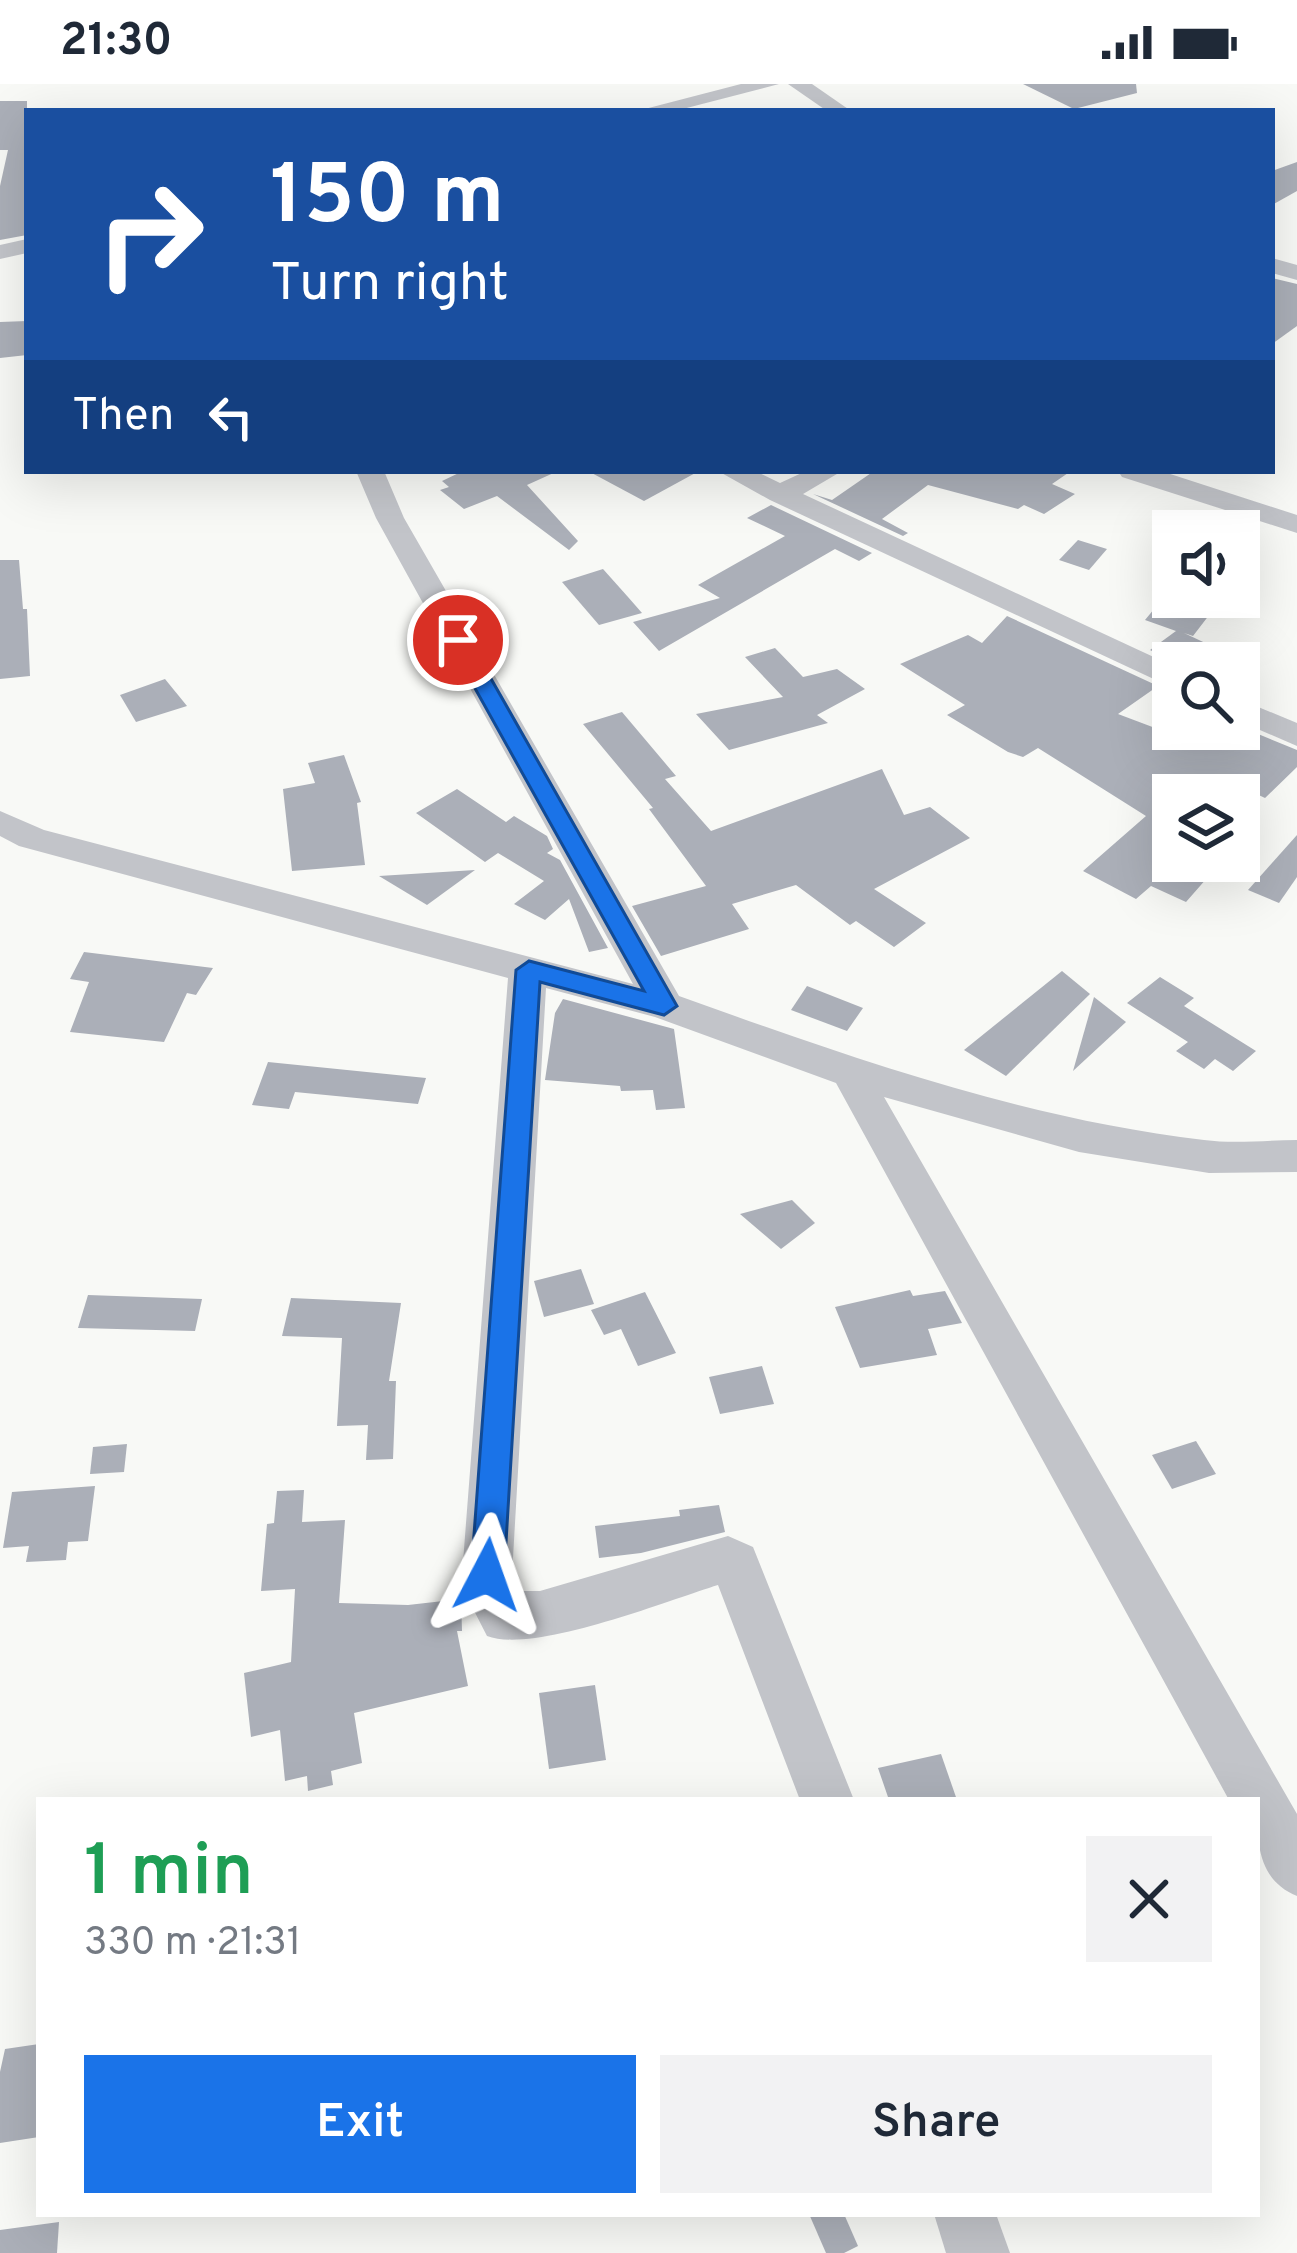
<!DOCTYPE html>
<html lang="en">
<head>
<meta charset="utf-8">
<style>
	body { margin:0; font-family:Overpass,sans-serif; background:#f2f2f3; color:#1f2937; height:100vh; display:flex; flex-direction:column; font-size:45px; white-space:nowrap }
	* { box-sizing:border-box; margin:0 }
	p { font-size:39px; color:#747a83 }
	.icon { flex:none; width:66px; height:66px; fill:none; stroke:currentColor; stroke-width:2; stroke-linecap:round; stroke-linejoin:round }
	.map { position:relative; flex:1; overflow:hidden }
	.details { position:absolute; left:36px; top:1713px; width:1224px; height:420px; display:flex; flex-direction:column; background:#fff; border-radius:0px; box-shadow:0 12px 48px #0002 }
	.details>* { flex:none }
	.guide { position:absolute; left:24px; top:24px; width:1251px; height:366px; border-radius:0px; box-shadow:0 12px 48px #0002; background:#1a4fa0; color:#fff; overflow:hidden }
	.fabs { position:absolute; left:1152px; top:426px; display:grid; gap:24px }
	.fabs a { display:grid; place-items:center; width:108px; height:108px; border-radius:0px; background:#fff; box-shadow:0 12px 48px #0002; font-size:60px }
	.pin { position:absolute; display:grid; place-items:center; width:102px; height:102px; color:#fff; margin:-51px; border:6px solid #fff; border-radius:50%; box-shadow:0 3px 12px #0007 }
	.me { position:absolute; width:132px; margin:-66px; rotate:4deg; stroke-linejoin:round; filter:drop-shadow(0 0 9px #0008) }
	.turn { display:flex; align-items:center; gap:42px; height:252px; padding:0 48px; font-size:54px }
	.turn .icon { width:156px; height:156px; stroke-width:2.5 }
	.turn b { display:block; font-size:84px; line-height:102px }
	.then { display:flex; align-items:center; height:114px; padding:0 48px; background:#0003; gap:24px; font-size:45px }
	.round { display:grid; place-items:center; flex:none; width:126px; height:126px; border-radius:0px; background:#f2f2f3 }
	.head { display:flex; align-items:center; justify-content:space-between; height:204px; padding:0 48px }
	h1 { font-size:72px; font-weight:600; line-height:90px; color:#1e9e55 }
	.button { display:flex; gap:24px; margin-top:auto; padding:24px 48px }
	.button a { flex:1; height:138px; border-radius:0px; background:#1a73e8; color:#fff; font-size:48px; font-weight:600; line-height:138px; text-align:center }
	.button a+a { background:#f2f2f3; color:#1f2937 }
	.status { display:flex; justify-content:space-between; align-items:center; height:84px; padding:0 60px; background:#fff; direction:ltr }
	.status svg { height:33px; fill:currentColor }
	.map>svg:first-child { display:block }
	.building { fill:#abafb8 }
	.lines { fill:none; stroke-linecap:round; stroke-linejoin:round }
	.minor { fill:#c2c4c9; fill-rule:evenodd }
	.route { fill:#1a73e8; stroke:#114b97; stroke-width:3 }
</style>
</head>
<body>
<div class="status"><b>21:30</b><svg viewBox="0 0 49 12"><path d="M0 12V9h3v3zM5 12V6h3v6zM10 12V3h3v9zM15 12V0h3v12zM26 1h20v11H26zM47 4h2v5h-2z"/></svg></div>
<div class="map">
<svg width="1297" height="2169" viewBox="0 0 1297 2169">
	<rect width="100%" height="100%" fill="#f8f9f6"/>
	<!-- building -->
	<g class="building">
		<polygon points="1023,0 1136,0 1137,9 1074,25"/>
		<polygon points="0,17 27,17 27,151 0,156 0,102 8,66 0,66"/>
		<polygon points="1297,78 1297,107 1272,121 1272,87"/>
		<polygon points="1272,194 1297,200 1297,242 1272,260"/>
		<polygon points="27,237 27,271 0,274 0,238"/>
		<polygon points="463,387 558,387 527,401 578,457 569,466 497,412 464,425 440,406 449,403 442,397"/>
		<polygon points="588,387 699,387 644,417"/>
		<polygon points="874,387 1071,387 1052,400 1075,410 1044,430 1024,421 1018,425 928,401 882,435 908,449 903,452 813,410 832,416"/>
		<polygon points="771,421 872,469 859,477 835,465 659,567 633,538 720,514 698,501 785,452 747,434"/>
		<polygon points="1078,456 1107,465 1089,486 1059,476"/>
		<polygon points="0,476 19,476 23,525 27,525 30,592 0,595"/>
		<polygon points="603,485 628,513 642,529 599,541 562,498"/>
		<polygon points="1164,513 1223,513 1193,552 1184,549 1248,579 1176,579 1150,566 1176,547 1145,536"/>
		<polygon points="1007,532 1158,602 1118,630 1179,653 1190,645 1246,645 1297,666 1297,683 1265,714 1248,706 1243,711 1173,711 1173,777 1222,777 1186,818 1151,802 1136,815 1083,787 1146,732 1038,664 1023,673 1008,668 947,631 965,621 900,580 968,551 982,559"/>
		<polygon points="775,564 803,593 837,585 865,605 817,631 828,639 729,666 696,630 783,613 745,573"/>
		<polygon points="165,595 187,622 136,638 120,611"/>
		<polygon points="622,628 676,692 665,695 711,747 882,685 904,731 930,723 970,754 874,805 926,839 894,863 856,837 850,841 796,801 732,820 749,845 661,872 632,822 706,802 649,725 653,724 583,640"/>
		<polygon points="344,671 361,718 357,719 365,781 292,787 283,705 315,699 308,679"/>
		<polygon points="457,705 506,738 514,732 547,752 553,765 547,769 560,776 608,864 589,868 569,815 545,836 514,820 544,797 498,769 485,778 416,729"/>
		<polygon points="1297,751 1297,793 1279,819 1248,806"/>
		<polygon points="475,786 427,821 379,792"/>
		<polygon points="84,868 213,884 196,911 187,909 164,958 70,948 89,898 70,895"/>
		<polygon points="1062,887 1090,910 1006,992 964,966"/>
		<polygon points="1160,893 1194,914 1184,922 1256,967 1233,987 1215,975 1204,985 1176,967 1188,958 1127,919"/>
		<polygon points="807,902 863,924 847,947 791,926"/>
		<polygon points="1094,913 1126,938 1073,987"/>
		<polygon points="563,915 674,945 685,1024 656,1026 653,1006 621,1007 620,1002 545,996 555,929"/>
		<polygon points="268,978 426,994 418,1020 295,1008 289,1025 252,1021"/>
		<polygon points="792,1116 815,1139 781,1165 740,1130"/>
		<polygon points="581,1185 594,1220 544,1233 534,1197"/>
		<polygon points="910,1206 913,1212 945,1207 962,1239 928,1245 937,1271 860,1284 835,1223"/>
		<polygon points="645,1208 676,1269 638,1282 621,1245 604,1251 591,1226"/>
		<polygon points="88,1211 202,1215 195,1247 78,1244"/>
		<polygon points="291,1214 401,1219 389,1297 396,1297 393,1375 366,1376 368,1341 337,1342 342,1254 282,1252"/>
		<polygon points="762,1282 774,1320 720,1330 709,1293"/>
		<polygon points="1196,1357 1216,1390 1172,1405 1152,1371"/>
		<polygon points="127,1360 124,1388 90,1390 93,1363"/>
		<polygon points="95,1402 88,1457 68,1458 66,1476 26,1478 29,1462 3,1464 12,1408"/>
		<polygon points="304,1406 302,1438 345,1436 339,1519 408,1521 461,1515 462,1547 457,1547 468,1602 354,1629 362,1679 331,1687 333,1701 308,1707 307,1692 285,1697 280,1646 251,1653 244,1589 291,1578 295,1505 261,1507 267,1440 274,1439 277,1407"/>
		<polygon points="719,1421 725,1448 641,1469 599,1474 595,1442 680,1432 679,1426"/>
		<polygon points="595,1601 606,1676 549,1685 539,1609"/>
		<polygon points="941,1670 957,1716 889,1716 878,1684"/>
		<polygon points="39,1960 39,2053 0,2059 0,1988 5,1965"/>
		<polygon points="809,2130 844,2130 858,2162 844,2169 826,2169"/>
		<polygon points="59,2138 57,2169 0,2169 0,2146"/>
	</g>
	<g class="lines">
		<!-- minor -->
		<g class="minor">
			<polygon points="741,0 779,0 675,27 637,27"/>
			<polygon points="788,0 812,0 851,27 827,27"/>
			<polygon points="27,155 27,169 0,175 0,161"/>
			<polygon points="1272,174 1297,181 1297,196 1272,189"/>
			<path d="M356 387H384L404 434 679 912C849 973 1023 1035 1204 1056 1235 1060 1267 1056 1297 1056V1088L1209 1089 1079 1068 884 1013 1297 1730V1812C1256 1795 1257 1756 1257 1716H1229L836 999 655 933 546 904 512 1491 516 1507H540L728 1452 753 1463 854 1716H800L718 1501C666 1517 534 1570 487 1552L468 1515 462 1491 508 894 19 762 0 752V727L44 746 633 900 376 434Z"/>
			<polygon points="718,387 755,387 780,399 806,387 842,387 803,410 1173,582 1173,604 770,416"/>
			<polygon points="1118,387 1161,387 1297,431 1297,449 1122,393"/>
			<polygon points="1239,615 1297,639 1297,662 1239,637"/>
			<polygon points="934,2130 996,2130 1010,2169 946,2169"/>
		</g>
	</g>
	<!-- route -->
	<polygon class="route" points="458,550 469,556 677,922 664,931 540,898 504,1491 499,1502 487,1506 476,1502 471,1491 516,886 529,877 644,907 448,556"/>
</svg>
<div class="fabs">
<a><svg class="icon" aria-label="sound" viewBox="0 0 24 24"><path d="M4 9h4l5-4v14l-5-4H4zM17 9q2 3 0 6"/></svg></a>
<a><svg class="icon" aria-label="search" viewBox="0 0 24 24"><circle cx="10" cy="10" r="6"/><path d="M15 15l6 6"/></svg></a>
<a><svg class="icon" aria-label="layers" viewBox="0 0 24 24"><path d="M12 4l9 5-9 5-9-5zM3 14l9 5 9-5"/></svg></a>
</div>
<div class="pin" style="left:458px;top:556px;background:#d93025"><svg class="icon" aria-label="arrive" viewBox="0 0 24 24"><path d="M6 21V4h12l-3 4 3 4H6"/></svg></div>
<svg class="me" style="left:487px;top:1491px" viewBox="-20 -20 40 40"><path d="M0-17L14 15 0 8-14 15z" fill="#1a73e8" stroke="#fff" stroke-width="4"/></svg>
<div class="guide">
<div class="turn"><svg class="icon" aria-label="right" viewBox="0 0 24 24"><path d="M7 20v-9h11M14 6l5 5-5 5"/></svg><div><b>150 m</b>Turn right</div></div>
<div class="then">Then<svg class="icon" aria-label="left" viewBox="0 0 24 24"><path d="M17 20v-9H6M10 6l-5 5 5 5"/></svg></div>
</div>
<section class="details">
<div class="head"><div><h1>1 min</h1><p>330 m · 21:31</p></div><a class="round"><svg class="icon" aria-label="close" viewBox="0 0 24 24"><path d="M6 6l12 12M18 6L6 18"/></svg></a></div>
<div class="button"><a>Exit</a><a>Share</a></div>
</section>
</div>
</body>
</html>
